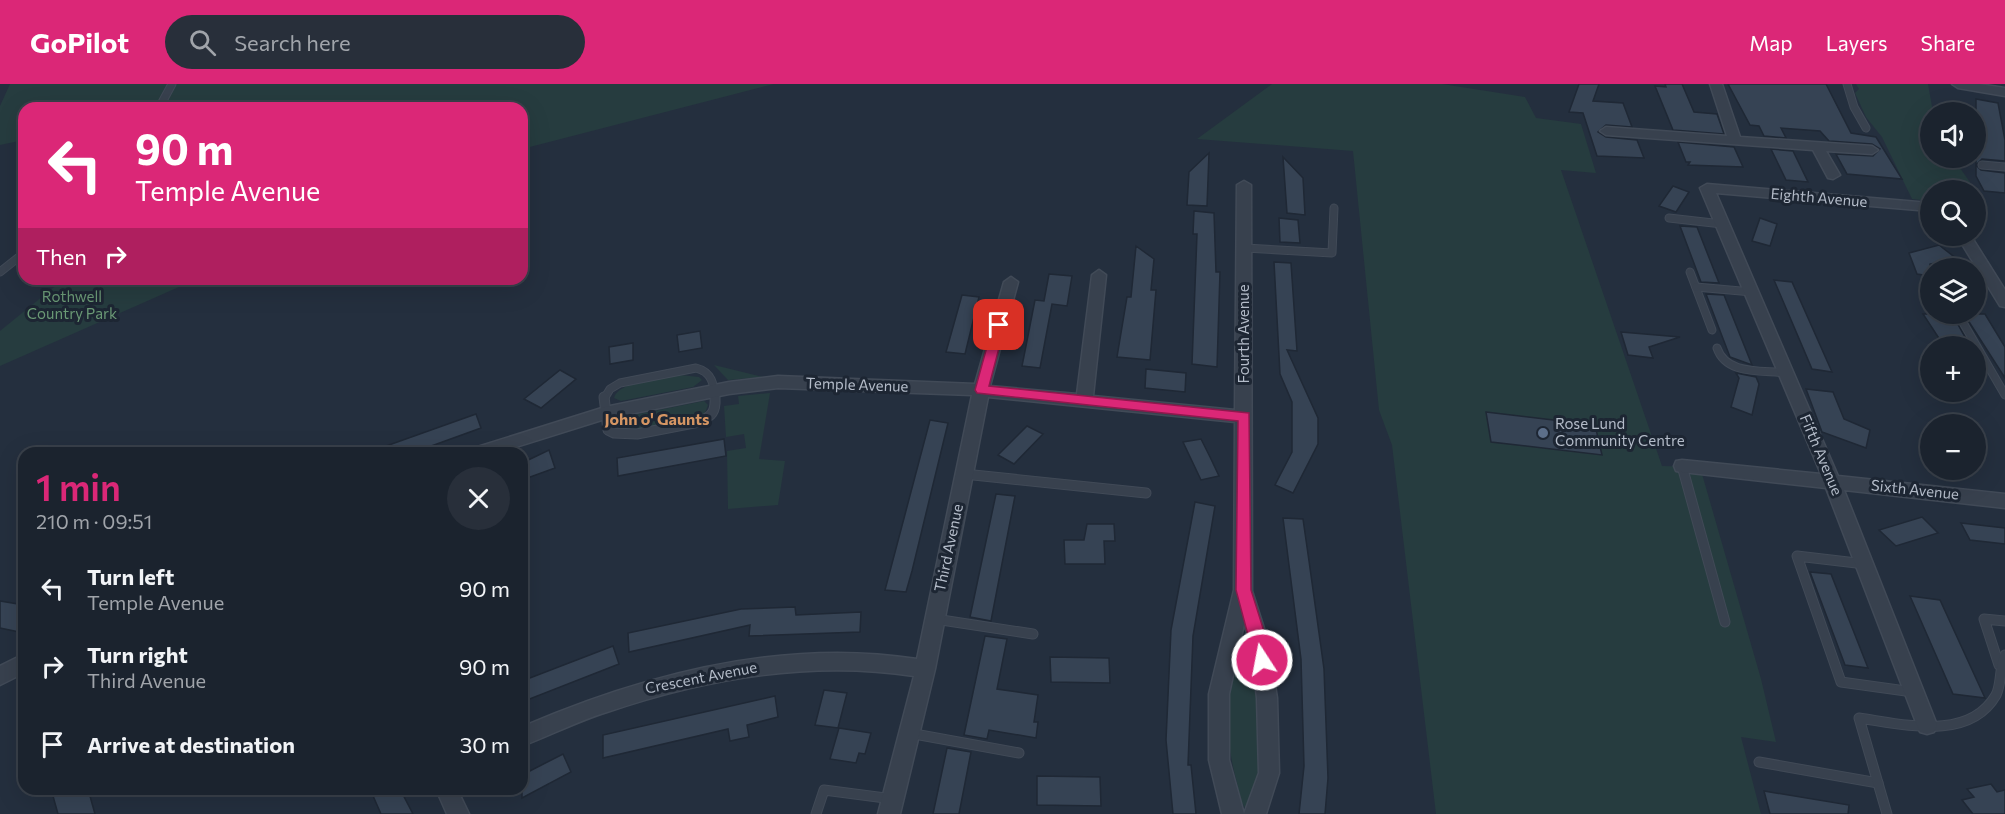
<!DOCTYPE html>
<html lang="en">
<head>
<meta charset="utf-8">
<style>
	body { margin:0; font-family:Commissioner,sans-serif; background:#282f3a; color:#f1f3f6; height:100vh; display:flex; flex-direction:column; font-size:22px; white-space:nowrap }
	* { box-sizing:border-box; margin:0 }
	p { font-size:20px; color:#a0a4aa }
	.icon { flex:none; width:33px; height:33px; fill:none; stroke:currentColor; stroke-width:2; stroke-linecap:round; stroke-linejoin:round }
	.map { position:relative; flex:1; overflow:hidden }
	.side { position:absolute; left:18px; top:363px; width:510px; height:348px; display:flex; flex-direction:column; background:#1b232e; border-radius:18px; box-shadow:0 6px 24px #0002,0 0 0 2px #39404a }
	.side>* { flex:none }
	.top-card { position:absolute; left:18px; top:18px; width:510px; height:183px; border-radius:18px; box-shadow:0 6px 24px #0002,0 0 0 2px #39404a; background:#db2777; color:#fff; overflow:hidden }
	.fabs { position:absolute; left:1920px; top:18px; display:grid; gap:12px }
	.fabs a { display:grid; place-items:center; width:66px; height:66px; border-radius:50%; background:#1b232e; box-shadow:0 6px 24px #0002,0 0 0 2px #39404a; font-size:30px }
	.pin { position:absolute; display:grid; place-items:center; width:51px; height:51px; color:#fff; margin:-26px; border-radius:12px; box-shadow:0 3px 9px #0006 }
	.me { position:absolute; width:66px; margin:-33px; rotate:349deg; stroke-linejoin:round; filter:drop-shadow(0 0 4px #0008) }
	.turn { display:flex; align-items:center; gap:21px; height:126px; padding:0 18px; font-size:27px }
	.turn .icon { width:78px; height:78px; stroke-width:2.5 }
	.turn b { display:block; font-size:42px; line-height:51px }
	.then { display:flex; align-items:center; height:57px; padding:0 18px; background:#0003; gap:12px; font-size:22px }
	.round { display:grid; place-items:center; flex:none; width:63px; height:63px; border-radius:32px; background:#282f3a }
	.headline { display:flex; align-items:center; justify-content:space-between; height:102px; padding:0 18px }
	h1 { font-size:36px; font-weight:600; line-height:45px; color:#db2777 }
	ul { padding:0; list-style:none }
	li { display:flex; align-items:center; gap:18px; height:78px; padding:0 18px }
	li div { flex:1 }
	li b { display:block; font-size:22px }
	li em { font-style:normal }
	header { display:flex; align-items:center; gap:36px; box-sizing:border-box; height:84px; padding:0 30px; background:#db2777; color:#fff }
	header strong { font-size:28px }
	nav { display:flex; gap:33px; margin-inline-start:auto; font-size:21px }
	.search { width:420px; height:54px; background:#282f3a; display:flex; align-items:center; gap:15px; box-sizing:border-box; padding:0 21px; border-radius:33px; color:#a0a4aa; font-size:22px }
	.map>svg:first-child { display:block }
	.green { fill:#263c3f }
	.building { fill:#364354; stroke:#1f2835; stroke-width:1.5 }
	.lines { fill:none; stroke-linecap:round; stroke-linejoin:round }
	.service-far1-casing { stroke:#414a57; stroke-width:9 }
	.service-casing { stroke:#414a57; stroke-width:11 }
	.minor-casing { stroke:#414a57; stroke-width:3 }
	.service-far1 { stroke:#38414e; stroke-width:7 }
	.service { stroke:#38414e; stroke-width:9 }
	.minor { fill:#38414e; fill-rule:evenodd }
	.route { fill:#db2777; stroke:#8e194d; stroke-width:1.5 }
	.service-dot { fill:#5c6f8a; stroke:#1d2633; stroke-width:2 }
	.labels { text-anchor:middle; stroke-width:6; stroke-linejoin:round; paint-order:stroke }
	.street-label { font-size:15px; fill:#b4bcc9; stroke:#1d2633 }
	.park-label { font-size:15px; fill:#6b9a76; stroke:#1d2633 }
	.poi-label { font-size:15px; fill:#b4bcc9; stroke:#1d2633; text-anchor:start }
	.neighbourhood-label { font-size:16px; font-weight:bold; fill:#d59563; stroke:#1d2633 }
</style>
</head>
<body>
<header>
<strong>GoPilot</strong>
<div class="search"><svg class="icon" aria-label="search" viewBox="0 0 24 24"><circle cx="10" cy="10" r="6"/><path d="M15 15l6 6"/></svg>Search here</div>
<nav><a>Map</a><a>Layers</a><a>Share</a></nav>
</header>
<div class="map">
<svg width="2005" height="730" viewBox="0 0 2005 730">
	<rect width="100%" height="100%" fill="#242f3e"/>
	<!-- green -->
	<g class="green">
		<polygon points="10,0 774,0 522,65 522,24 24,24 24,56 0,61 0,22"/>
		<polygon points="1272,0 1442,0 1525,13 1536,34 1581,40 1596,89 1561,86 1662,382 1700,383 1761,595 1776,658 1741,653 1761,730 1436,730 1392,361 1379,326 1353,67 1197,55"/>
		<polygon points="1856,0 1928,0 1933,28 1930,28 1930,74 1953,74 1988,124 1976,123 1976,106 1930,106 1930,117 1912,115 1882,53 1866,33 1855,9 1859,5"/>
		<polygon points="64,195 197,195 0,282 0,247"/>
		<polygon points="714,281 763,293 728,296"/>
		<path d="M680 291 699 293 702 296 693 303 621 317 614 314C618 297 664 294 680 291Z"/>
		<polygon points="770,309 759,375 785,377 778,421 728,425 727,367 746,364 744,350 726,353 724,322 739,320 738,312"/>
		<path d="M704 317 708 321 705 329C689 338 630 352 616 339L619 334Z"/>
		<path d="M1242 558 1249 559 1257 598 1260 689 1249 724 1246 725C1240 718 1239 708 1237 699 1225 655 1221 600 1242 558Z"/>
	</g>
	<!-- building -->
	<g class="building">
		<polygon points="1579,0 1599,0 1593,17 1623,19 1632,43 1606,41 1598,48 1606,53 1637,56 1644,74 1597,72 1583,29 1569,28"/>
		<polygon points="1665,0 1682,0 1694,28 1717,30 1724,50 1673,46 1655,2 1666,3"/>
		<polygon points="1728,0 1826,0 1851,49 1876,53 1902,95 1847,90 1836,70 1873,72 1880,65 1872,60 1829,57 1820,47 1781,44 1786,54 1764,52 1759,42 1750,41"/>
		<polygon points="1976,15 1998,19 2005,56 2005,77 1982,75 1976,81 1981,86 2005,89 2005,109 1984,107 1976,92"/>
		<polygon points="1678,58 1734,63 1743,83 1688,81 1690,78 1686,78"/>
		<polygon points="1771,65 1793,67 1808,98 1786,96"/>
		<polygon points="1209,69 1207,122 1187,121 1189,88"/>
		<polygon points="1283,73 1303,94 1305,131 1287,129"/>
		<polygon points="1673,102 1689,108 1676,128 1659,122"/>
		<polygon points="1194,127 1214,129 1216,188 1220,188 1217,283 1192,280 1197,150 1193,150"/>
		<polygon points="1279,134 1298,136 1300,159 1280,158"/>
		<polygon points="1760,134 1777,140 1770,162 1752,157"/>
		<polygon points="1680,142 1697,143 1719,199 1701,198"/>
		<polygon points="1939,161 1957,175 1930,180 1930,192 1917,190 1909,169"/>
		<polygon points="1136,162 1154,175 1151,206 1156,206 1150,276 1117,273 1127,213 1131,213"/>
		<polygon points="1274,178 1291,179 1297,267 1287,266 1318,334 1318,360 1293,409 1275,401 1292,368 1292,318 1280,290"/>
		<polygon points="1049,190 1072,192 1067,222 1052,220 1040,284 1022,282 1035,216 1044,217"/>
		<polygon points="1774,196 1792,198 1832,288 1812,285"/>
		<polygon points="1706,210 1724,211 1752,281 1730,273"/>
		<polygon points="962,211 979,213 965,270 946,268"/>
		<polygon points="1923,230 1952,230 1970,262 1944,262"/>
		<polygon points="1964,230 1985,230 2005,263 2005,294"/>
		<polygon points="700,247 702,264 679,268 677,251"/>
		<polygon points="1621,248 1680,253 1649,263 1653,274 1628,271"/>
		<polygon points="633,259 633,276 610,280 609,263"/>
		<polygon points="1146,285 1186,289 1185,308 1145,304"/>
		<polygon points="560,286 576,295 541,324 524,315"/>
		<polygon points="1736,289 1756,293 1759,300 1752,331 1731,323 1739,294"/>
		<polygon points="1806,305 1833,308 1844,335 1870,346 1866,364 1822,348"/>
		<polygon points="1486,328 1595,341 1602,371 1491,358"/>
		<polygon points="476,330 481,344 412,369 372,369 372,367"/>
		<polygon points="930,336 948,339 912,487 906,508 885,506"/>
		<polygon points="1027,342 1043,350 1014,380 998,371"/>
		<polygon points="724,355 726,372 618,392 617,374"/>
		<polygon points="1201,355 1210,373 1219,392 1201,396 1183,358"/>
		<polygon points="549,366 555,384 522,396 522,379"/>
		<polygon points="996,410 1015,412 991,537 970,533"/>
		<polygon points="1195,418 1215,422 1193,552 1188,681 1191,681 1196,730 1173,730 1166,656 1171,546"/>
		<polygon points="1922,433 1938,449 1896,462 1879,446"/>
		<polygon points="1283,434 1303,435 1309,477 1324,585 1328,694 1325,730 1299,730 1304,682 1301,575"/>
		<polygon points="1961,439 2005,444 2005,460 1970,456"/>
		<polygon points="1087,440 1114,440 1115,457 1104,457 1105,480 1065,480 1064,456 1084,456"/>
		<polygon points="1810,488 1831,490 1868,584 1845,581"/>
		<polygon points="1910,512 1940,516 1985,614 1953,610"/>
		<polygon points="0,517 24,521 24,549 0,544"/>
		<polygon points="795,523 796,531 861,528 860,548 749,552 750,541 629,568 628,549 741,525"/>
		<polygon points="985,552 1007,555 997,605 1038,611 1034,638 1038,638 1036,654 989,646 987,655 964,651"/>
		<polygon points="613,562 619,580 522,618 522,597"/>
		<polygon points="1050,573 1109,574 1110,599 1051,598"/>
		<polygon points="824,606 847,609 838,644 815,641"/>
		<polygon points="775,612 778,633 747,641 749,653 730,657 728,645 603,674 603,651"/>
		<polygon points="839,644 871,649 865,670 859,669 856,679 830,675"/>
		<polygon points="947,664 971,668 959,730 933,730"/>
		<polygon points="563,670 571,688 522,714 522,691"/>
		<polygon points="1037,692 1100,693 1101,722 1037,721"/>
		<polygon points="1991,700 1997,708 2005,706 2005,730 1973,730 1962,716 1974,713 1967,705"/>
		<polygon points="51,705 88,705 95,730 58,730"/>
		<polygon points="370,705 400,705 413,730 381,730"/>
		<polygon points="1764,707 1849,721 1848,730 1770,730"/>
	</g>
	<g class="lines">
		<defs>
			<g id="service-far1">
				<polyline points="1847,0 1854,23 1866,44"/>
				<polyline points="159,24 172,0"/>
				<polyline points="1982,81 2005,83"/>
				<polyline points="1669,134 1722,140"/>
				<polyline points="1245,164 1332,169 1334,124"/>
				<polyline points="0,188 24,169"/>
				<polyline points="1690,188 1712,246"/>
				<polyline points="1696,203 1752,208"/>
				<polyline points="1958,230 2005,311"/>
				<path d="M1717 264C1726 291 1761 286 1786 289"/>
				<path d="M604 315 610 305 620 299 696 284C712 288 714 300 715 315"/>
			</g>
			<g id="service">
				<path d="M604 313 608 346 614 349 637 350 699 338C712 332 716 328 715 313"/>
				<polyline points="1682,382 1725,538"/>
				<polyline points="964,390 1146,409"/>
				<polyline points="1865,480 1797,472 1841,598 1913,608"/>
				<polyline points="935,535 1033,550"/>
				<polyline points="1999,581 1984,535 2005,537"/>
				<polyline points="909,649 1019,669"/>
				<polyline points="1759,678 1878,699"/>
				<polyline points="816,730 824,706 893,715"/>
				<path d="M1887 730 1859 634C1902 640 1969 658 1996 611 2002 599 1999 584 2005 571"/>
			</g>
			<g id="minor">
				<polygon points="1710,0 1722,0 1740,53 1872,62 1878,66 1872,70 1826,67 1840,91 1833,95 1828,94 1813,66 1606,51 1600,47 1606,43 1727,52"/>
				<polygon points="1952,0 1979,0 2005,4 2005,12 1958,4"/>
				<path d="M1244 97 1251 101 1252 507 1268 557 1277 614 1279 689 1266 730H1244L1259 689 1257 614 1250 557 1244 540 1229 610V676L1244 730H1222L1209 676V610L1234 506 1235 338 988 313 935 585 900 730H878L914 592C811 576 704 595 607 628 578 637 551 651 522 662V643C645 590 782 554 917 575L972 311 778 304 729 310 605 335 497 369H469L471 365 605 323 729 298 778 292 975 300 1004 198 1011 193 1018 198 990 302 1077 310 1092 191 1099 186 1106 191 1093 312 1235 326 1237 101Z"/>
				<polygon points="1707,100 1930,119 1930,127 1716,109 1838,392 2005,410 2005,424 1844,406 1937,641 1934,648 1927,650 1920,648 1917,641 1826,404 1682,388 1676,387 1674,382 1676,377 1682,376 1821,390 1700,104"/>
				<polygon points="1957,152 1971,152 2005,206 2005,223 2000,222"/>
				<polygon points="24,570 24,589 0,601 0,582"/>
				<polygon points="436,705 457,705 469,730 447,730"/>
			</g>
		</defs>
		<!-- service-far1 casing -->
		<use href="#service-far1" class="service-far1-casing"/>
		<!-- service casing -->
		<use href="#service" class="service-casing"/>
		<!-- minor casing -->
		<use href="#minor" class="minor-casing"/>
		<!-- service-far1 -->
		<use href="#service-far1" class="service-far1"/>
		<!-- service -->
		<use href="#service" class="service"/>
		<!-- minor -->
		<use href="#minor" class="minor"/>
	</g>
	<!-- route -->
	<polygon class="route" points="999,237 1005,241 989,302 1249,329 1251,506 1267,557 1270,576 1267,581 1262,583 1256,581 1236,506 1238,337 977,309 975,306 993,241"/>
	<!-- markers -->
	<circle class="service-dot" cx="1543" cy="349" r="6"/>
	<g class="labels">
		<!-- street labels -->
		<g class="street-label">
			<text transform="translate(1819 114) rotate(5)" y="5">Eighth Avenue</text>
			<text transform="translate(1244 250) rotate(-90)" y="5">Fourth Avenue</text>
			<text transform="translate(857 301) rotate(2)" y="5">Temple Avenue</text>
			<text transform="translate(1821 371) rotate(67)" y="5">Fifth Avenue</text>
			<text transform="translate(1915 406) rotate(6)" y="5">Sixth Avenue</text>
			<text transform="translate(949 464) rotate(-78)" y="5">Third Avenue</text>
			<text transform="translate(701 594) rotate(-11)" y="5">Crescent Avenue</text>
		</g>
		<!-- park labels -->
		<g class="park-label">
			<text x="72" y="218">Rothwell<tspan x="72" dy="17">Country Park</tspan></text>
		</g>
		<!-- poi labels -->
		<g class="poi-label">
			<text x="1555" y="345">Rose Lund<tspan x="1555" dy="17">Community Centre</tspan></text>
		</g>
		<!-- neighbourhood labels -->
		<g class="neighbourhood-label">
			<text x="657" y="341">John o' Gaunts</text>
		</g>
	</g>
</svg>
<div class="fabs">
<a><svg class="icon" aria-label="sound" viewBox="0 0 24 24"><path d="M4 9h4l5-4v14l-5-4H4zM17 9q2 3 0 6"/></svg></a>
<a><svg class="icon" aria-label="search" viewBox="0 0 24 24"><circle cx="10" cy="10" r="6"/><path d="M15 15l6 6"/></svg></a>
<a><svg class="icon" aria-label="layers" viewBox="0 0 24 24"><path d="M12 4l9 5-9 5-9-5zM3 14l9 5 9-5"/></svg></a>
<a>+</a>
<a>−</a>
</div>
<div class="pin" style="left:999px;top:241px;background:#d93025"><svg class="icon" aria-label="arrive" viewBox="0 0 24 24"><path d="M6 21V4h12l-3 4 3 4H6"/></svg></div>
<svg class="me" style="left:1262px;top:576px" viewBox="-20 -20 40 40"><circle r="17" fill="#db2777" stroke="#fff" stroke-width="3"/><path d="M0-11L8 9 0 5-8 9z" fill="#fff"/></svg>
<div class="top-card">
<div class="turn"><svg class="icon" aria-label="left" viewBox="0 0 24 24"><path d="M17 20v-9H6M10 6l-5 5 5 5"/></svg><div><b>90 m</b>Temple Avenue</div></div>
<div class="then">Then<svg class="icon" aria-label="right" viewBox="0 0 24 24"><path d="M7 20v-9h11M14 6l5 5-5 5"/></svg></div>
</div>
<section class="side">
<div class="headline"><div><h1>1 min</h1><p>210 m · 09:51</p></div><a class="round"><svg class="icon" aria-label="close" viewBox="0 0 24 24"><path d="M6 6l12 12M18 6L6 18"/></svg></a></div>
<ul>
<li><svg class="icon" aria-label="left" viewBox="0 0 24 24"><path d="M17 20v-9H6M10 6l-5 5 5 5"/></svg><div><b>Turn left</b><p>Temple Avenue</p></div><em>90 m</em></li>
<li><svg class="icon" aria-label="right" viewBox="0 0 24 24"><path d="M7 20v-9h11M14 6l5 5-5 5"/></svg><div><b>Turn right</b><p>Third Avenue</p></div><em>90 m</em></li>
<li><svg class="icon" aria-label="arrive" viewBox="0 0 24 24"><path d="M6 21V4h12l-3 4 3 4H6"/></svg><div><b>Arrive at destination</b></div><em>30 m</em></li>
</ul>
</section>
</div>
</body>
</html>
